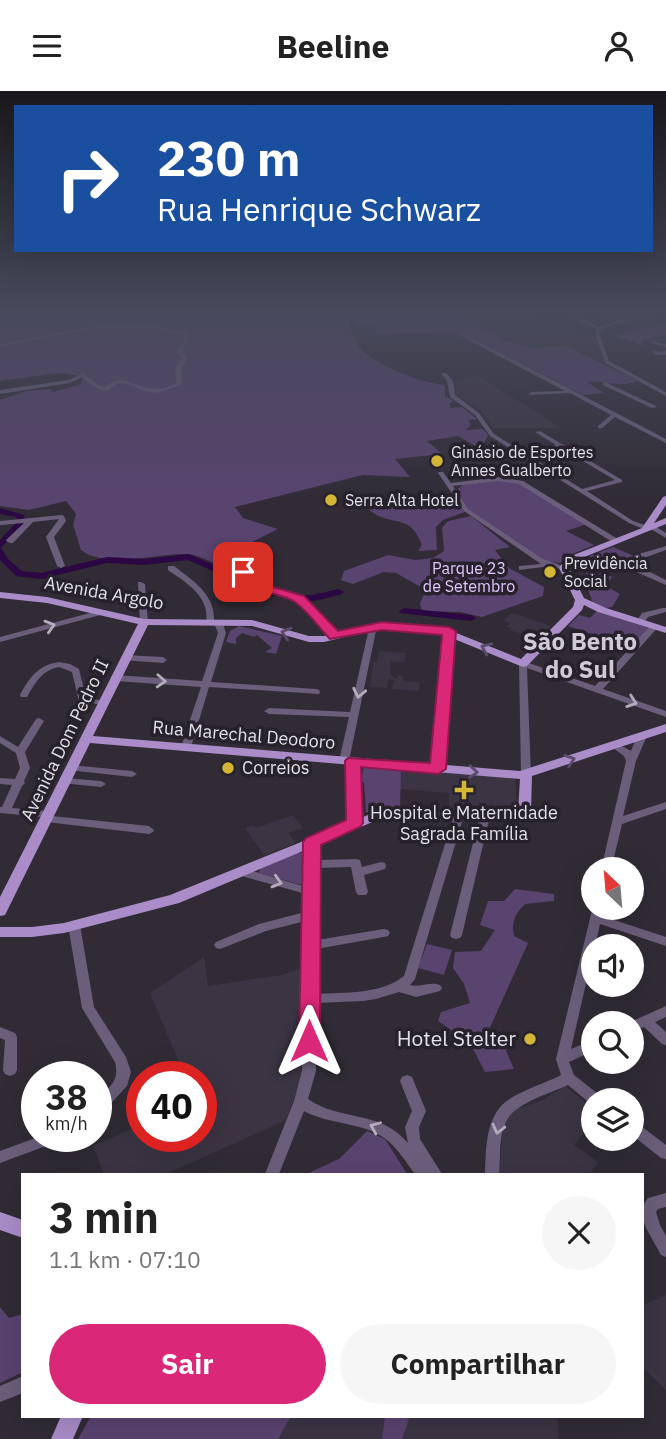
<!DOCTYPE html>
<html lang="pt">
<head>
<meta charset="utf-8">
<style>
	body { margin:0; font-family:"IBM Plex Sans",sans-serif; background:#f6f6f6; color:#222; height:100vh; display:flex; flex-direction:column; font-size:26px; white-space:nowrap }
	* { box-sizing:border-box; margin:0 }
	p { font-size:23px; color:#767676 }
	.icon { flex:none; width:38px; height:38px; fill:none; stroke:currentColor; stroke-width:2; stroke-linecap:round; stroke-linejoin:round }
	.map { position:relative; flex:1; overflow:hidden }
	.drawer { position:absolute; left:21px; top:1082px; width:623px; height:245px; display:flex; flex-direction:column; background:#fff; border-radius:0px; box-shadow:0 7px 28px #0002 }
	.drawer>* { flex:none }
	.guide { position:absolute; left:14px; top:14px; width:639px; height:147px; border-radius:0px; box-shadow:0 7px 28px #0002; background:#1a4fa0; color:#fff; overflow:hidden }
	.needle { width:46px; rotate:334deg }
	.controls { position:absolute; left:581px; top:766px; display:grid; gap:14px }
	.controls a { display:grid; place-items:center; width:63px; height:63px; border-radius:50%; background:#fff; box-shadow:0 7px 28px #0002; font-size:35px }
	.speed { position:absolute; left:21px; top:970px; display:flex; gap:14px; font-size:35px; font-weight:700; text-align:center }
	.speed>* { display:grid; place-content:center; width:91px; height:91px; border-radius:50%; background:#fff; box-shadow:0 7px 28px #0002; line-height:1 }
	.speed small { font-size:18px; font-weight:400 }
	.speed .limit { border:10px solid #d22; background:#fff; color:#111 }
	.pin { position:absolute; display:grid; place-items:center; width:60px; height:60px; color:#fff; margin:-30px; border-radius:14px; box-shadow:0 4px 10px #0006 }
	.me { position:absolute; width:77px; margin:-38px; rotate:0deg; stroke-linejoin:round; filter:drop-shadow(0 0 5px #0008) }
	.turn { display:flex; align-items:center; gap:24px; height:147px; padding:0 28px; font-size:32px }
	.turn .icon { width:91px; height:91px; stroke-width:2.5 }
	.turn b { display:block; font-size:49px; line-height:60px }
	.round { display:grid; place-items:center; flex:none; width:74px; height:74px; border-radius:37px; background:#f6f6f6 }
	.headline { display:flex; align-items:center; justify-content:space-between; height:119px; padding:0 28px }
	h1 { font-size:42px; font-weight:700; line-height:52px }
	.primary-button { display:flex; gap:14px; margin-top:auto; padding:14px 28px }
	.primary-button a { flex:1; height:80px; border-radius:42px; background:#db2777; color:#fff; font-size:28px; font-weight:700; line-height:80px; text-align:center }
	.primary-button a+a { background:#f6f6f6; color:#222 }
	header { display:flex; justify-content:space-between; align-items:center; height:91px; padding:0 28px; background:#fff; font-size:32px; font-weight:700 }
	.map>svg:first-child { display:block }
	.built { fill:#3b3443 }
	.green { fill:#59436f }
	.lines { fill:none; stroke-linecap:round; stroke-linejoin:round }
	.river { fill:#2b0744; fill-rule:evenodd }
	.minor { fill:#6b5e7b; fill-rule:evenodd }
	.major { fill:#a98cc8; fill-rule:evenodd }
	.oneway { stroke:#b3acbb }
	.oneway2 { stroke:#5a4c6a }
	.route { fill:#db2777; stroke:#8e194d; stroke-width:2 }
	.poi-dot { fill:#d3b635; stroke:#26212b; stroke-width:2.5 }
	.labels { text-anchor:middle; stroke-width:7; stroke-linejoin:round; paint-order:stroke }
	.far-poi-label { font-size:16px; fill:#e3e0e6; stroke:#26212b; text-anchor:start }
	.far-park-label { font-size:16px; fill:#e0c5fe; stroke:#26212b }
	.street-label { font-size:18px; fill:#e3e0e6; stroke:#26212b }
	.poi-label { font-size:18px; fill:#e3e0e6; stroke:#26212b; text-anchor:start }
	.near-poi-label { font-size:21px; fill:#e3e0e6; stroke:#26212b; text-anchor:end }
	.district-label { font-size:24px; font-weight:bold; fill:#cfcad6; stroke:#26212b }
</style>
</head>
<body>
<header><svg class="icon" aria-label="menu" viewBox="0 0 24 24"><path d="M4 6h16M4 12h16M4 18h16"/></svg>Beeline<svg class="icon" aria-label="person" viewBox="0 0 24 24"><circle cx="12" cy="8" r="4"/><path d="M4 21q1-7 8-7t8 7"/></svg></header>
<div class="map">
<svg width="666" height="1348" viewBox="0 0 666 1348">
	<rect width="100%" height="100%" fill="#302b35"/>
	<!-- built -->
	<g class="built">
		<polygon points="454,221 515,221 551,232 559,229 596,246 606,269 597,270 565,254 534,257 508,251"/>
		<polygon points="477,284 561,337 493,337 481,320 456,304 456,290"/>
		<polygon points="512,522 551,535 543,543 527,537 521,543 510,539 511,537 506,536 510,532 503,529"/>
		<polygon points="379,560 406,562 405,571 391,571 390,583 397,588 398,584 403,585 403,590 420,591 419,600 392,598 394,590 389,587 387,597 370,596 373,571 377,571"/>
		<polygon points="401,677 515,686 517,720 449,721 449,702 399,698"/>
		<polygon points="293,724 303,737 289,742 296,752 264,764 245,737 254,734 256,737"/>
		<polygon points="204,866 208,895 281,884 303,877 304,965 299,994 286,1029 166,1083 104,1083 93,1055 142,1033 142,1045 201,1045 201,985 185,985 150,902"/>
		<polygon points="565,995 593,1018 593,1031 574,1054 598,1071 590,1083 499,1083 503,1037 507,1027 517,1018 541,1010"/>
		<polygon points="666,1204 666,1299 642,1276 642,1215"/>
		<polygon points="203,1325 558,1325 558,1348 209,1348"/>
	</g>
	<!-- green -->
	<g class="green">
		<path d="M0 221H454L508 251 534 257 564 254 638 290C620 297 606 289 587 291L604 302 583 304 462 241 376 243 375 234H357L347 222C349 232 354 250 361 258 377 275 422 292 445 294V305L454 310 450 312V317L462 316 477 328 468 329 471 334 465 339 483 338 488 344 483 354 491 360 486 361 458 345 427 350 442 363 395 368 410 386 363 384 235 416 243 427 278 438 242 456 219 474C209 470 198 464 187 463 158 462 104 478 81 459L73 434 76 423 66 410 29 419 0 415V309L27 300 49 298 54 301 81 293 82 285 60 282 0 290Z"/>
		<polygon points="661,233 666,235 666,243 642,249 644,255 615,245"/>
		<polygon points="503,389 523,393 587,433 566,440 594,454 570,464 560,472 547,471 464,416 455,400 464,393"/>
		<path d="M452 406 465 421 443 429 436 436 437 459 418 460 422 454C409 420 392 438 368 418L422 407Z"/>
		<polygon points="471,425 510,456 495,459 509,477 544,496 543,505 482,526 460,521 422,520 420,512 426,499 396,482 384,481 353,493 341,489 344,480 388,464 415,469 433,467 444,460 442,437 448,430"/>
		<polygon points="613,456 634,465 627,469 609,465 605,468 600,466 587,477 571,478 577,470"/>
		<polygon points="586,482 597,483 595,485 596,488 600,482 613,486 604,494 620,503 612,516 606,517 593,512 584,488"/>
		<polygon points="597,520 650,537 632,557 568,535 579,524 590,527"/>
		<polygon points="239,535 282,545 276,563 265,561 272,557 257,544 254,546 242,542 236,547 236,553 226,551 230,540"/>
		<polygon points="364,675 401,677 400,722 366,721 364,692 361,690"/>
		<polygon points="297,762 302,762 305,766 305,792 302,794 259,782 260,777"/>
		<path d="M515 798 554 803V810L525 813C515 823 511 831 514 845L528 852 488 941 490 948H501L514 978 485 981 470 952 438 930 441 921 470 912 464 893 453 877 455 861 481 860 495 839 480 834 488 810H504Z"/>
		<polygon points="427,853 452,859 444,884 418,877"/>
		<polygon points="367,1040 385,1048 407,1083 306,1083 339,1068"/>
		<polygon points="0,1216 9,1227 23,1223 23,1281 0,1292"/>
		<polygon points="91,1325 291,1325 278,1348 78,1348"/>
		<polygon points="385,1325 410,1325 402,1348 382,1348"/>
	</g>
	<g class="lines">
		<!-- river -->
		<g class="river">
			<polygon points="0,417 24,424 25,432 1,457 9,469 22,480 41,482 107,466 144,468 189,463 278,503 276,505 270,505 188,469 144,474 107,472 41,488 16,485 0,469 0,449 18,430 16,426 0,423"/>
			<path d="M339 498 344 501 342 503C326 507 301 516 286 507L291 504H312Z"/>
			<polygon points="404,517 471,524 476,527 471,530 400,522 399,520"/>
		</g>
		<!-- minor -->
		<g class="minor">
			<polygon points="599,221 605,221 622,229 656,221 656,223 606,236 599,240 599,242 609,270 666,301 666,305 605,272 595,242 596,238 574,227 578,226 599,236 618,230"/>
			<path d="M118 233C142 233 163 235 187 242L189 249 181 261 188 266 181 278 182 294 156 302 145 300 128 293 119 292 106 300 94 296 82 286 70 292 0 303V299L69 289 83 282 98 294 105 296C125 280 135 298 155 298 163 299 170 295 177 292L175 278 182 266 175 261 185 249 183 244C122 227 60 243 0 256V254C39 245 78 237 118 233Z"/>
			<polygon points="459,242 463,242 666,348 666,352 615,326 602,337 598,337 598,335 611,324 570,302 530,304 529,303 532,301 565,300 459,244"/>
			<polygon points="651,250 666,253 666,256 651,252"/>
			<polygon points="654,259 659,261 666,260 666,264 656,264 652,260"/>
			<path d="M442 282H446L453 290 455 304 479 322 494 343 523 361 556 354 535 341 540 340 622 389V391L587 400 633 430 645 434 646 432H650L666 442V447L649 437 646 439 629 432 490 345 475 324 450 306 447 290 441 283ZM561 357 615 389 582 398 528 364Z"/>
			<polygon points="605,291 656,315 657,316 652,317 603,294 603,292"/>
			<polygon points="439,381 443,381 451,392 499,386 523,390 621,450 617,452 614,452 519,393 499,390 453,395 468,418 543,468 568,477 564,479 551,475 519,479 519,475 541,473 464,420 438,382"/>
			<polygon points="62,424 64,425 66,430 54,446 65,475 61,477 57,475 46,446 59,428 33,431 13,452 10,452 6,450 7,448 24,432 0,434 0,430"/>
			<polygon points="666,455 666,459 638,469 635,472 640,476 666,489 666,494 634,480 627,472 632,465"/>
			<path d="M168 475H174C192 489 215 503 214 529L223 533 226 542 211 591 316 598 319 599 320 601 319 603 209 596 191 656 186 659 183 658 181 656 201 596 115 590 111 587 115 584 202 590 218 542 215 534 207 533C206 527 207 521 205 516 200 499 182 489 168 479Z"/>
			<polygon points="240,479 246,479 248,486 272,497 306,508 339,545 338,547 332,547 300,512 266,501 242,489 239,481"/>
			<polygon points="138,491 141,491 145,493 148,531 144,533 140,531"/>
			<polygon points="663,517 666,517 666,521 648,526 643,533 637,533 636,531 642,522"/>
			<polygon points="101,519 104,519 104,523 0,551 0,546"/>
			<polygon points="370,533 373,533 377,535 349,670 344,673 339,670 349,626 269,623 264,620 269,617 350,621"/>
			<polygon points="652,533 655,533 659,535 603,598 666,620 666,626 527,577 531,684 529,686 523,686 521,684 519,573 520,571 526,571 595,595"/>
			<polygon points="446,538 449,538 453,540 443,678 438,681 433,678"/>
			<polygon points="125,564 163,566 167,569 163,572 122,569 121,567 122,565"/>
			<path d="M59 571 70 573 79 578 86 607 106 610 107 612 106 614 79 611 72 581 59 576C42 579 35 592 27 606H21L20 604C29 587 38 574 59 571Z"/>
			<polygon points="39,627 44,630 25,661 30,677 24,690 25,692 22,695 12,717 48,720 52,721 53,723 52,725 149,735 154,739 153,741 149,743 46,731 42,730 41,728 42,726 0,722 0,716 2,716 12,694 0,693 0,687 15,688 20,677 16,662 0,652 0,645 18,656 36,628"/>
			<polygon points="642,642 647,645 636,670 623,725 666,711 666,718 622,733 611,779 601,779 626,670 624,665 609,654 614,651 631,660 637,645"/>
			<polygon points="353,668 358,671 359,732 354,735 349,732 348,671"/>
			<polygon points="71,674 132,680 137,683 132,686 68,679 66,677"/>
			<polygon points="64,687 101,690 106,693 101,696 61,692 59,690 61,688"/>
			<path d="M459 721 464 724 415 888 410 894C420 897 430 890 440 894L442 897 440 900 416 906 399 901 376 908 363 910 316 912V980L308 1008C341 1031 379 1018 408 1052L405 1036 412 1020 400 990 402 986 407 984 412 986 426 1020 419 1036 420 1048 442 1083H415C406 1071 398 1058 387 1049 365 1031 329 1034 304 1020L279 1083H265L294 1010 302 980 305 830 266 840 220 858 216 857 214 854 216 851 259 833 305 821 306 803 238 784 237 781 238 778 242 777 306 796 307 751 308 748H316L317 751V769L356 768 360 769 362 776 381 771 385 772 386 775 385 778 364 784 368 801 366 804H358L356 801 351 776 317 777V849L384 838 388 839 390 842 388 845 384 846 316 858V903C345 901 380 904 404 885L454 724Z"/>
			<polygon points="485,721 490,724 462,844 460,847 456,848 452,847 450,844 480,724"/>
			<path d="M593 815V817H604L602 825 666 846V855L600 833 595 856H593V862L571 958 593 949V960L569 971 574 984 602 1006 604 1010H593L592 1014 568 994C551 1002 516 1012 507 1029 498 1045 501 1066 499 1083H485C486 1061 485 1032 502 1014 515 1001 544 993 561 984L556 968Z"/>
			<path d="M74 830 78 831 80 834 94 916 126 966 131 981 127 995 101 1023 96 1025V1009C109 996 120 991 115 971L82 917 68 834 70 831Z"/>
			<polygon points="666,915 666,926 655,931 666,941 666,954 662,953 644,936 632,941 632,933 628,932"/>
			<polygon points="0,936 15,942 17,946 17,979 15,983 10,985 5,983 3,979 5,949 0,947"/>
			<polygon points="632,1030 637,1032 666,1054 666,1068 661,1067 632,1044"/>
			<polygon points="41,1045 64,1045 62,1049 0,1072 0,1060"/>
			<polygon points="666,1102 666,1116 658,1118 656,1121 660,1134 666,1145 666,1166 661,1164 646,1137 642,1125 642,1116 648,1107"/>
			<polygon points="23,1285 23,1302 0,1311 0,1295"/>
		</g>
		<!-- major -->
		<g class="major">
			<polygon points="666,405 666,414 654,432 666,427 666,433 572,471 569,477 584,507 606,517 666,536 666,542 598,521 584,514 582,519 527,575 523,576 437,541 378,538 324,551 309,551 252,535 148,534 93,645 520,680 666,633 666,641 532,685 531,719 527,727 375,730 179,812 64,842 32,846 0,846 0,836 32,836 64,832 170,804 373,722 518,720 520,688 90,652 7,820 5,824 0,825 0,806 138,533 47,512 0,507 0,501 47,506 144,528 252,529 309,545 324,545 378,532 439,535 521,568 573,516 575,509 559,477 566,467 642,437 663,406"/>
			<polygon points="0,1121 23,1129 23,1147 0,1139"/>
			<polygon points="61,1325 83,1325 73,1348 51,1348"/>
		</g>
	</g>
	<!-- one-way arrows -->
	<defs><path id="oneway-chevron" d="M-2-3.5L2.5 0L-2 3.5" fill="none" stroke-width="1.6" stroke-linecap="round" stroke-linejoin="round" transform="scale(1.75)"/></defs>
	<g class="oneway">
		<use href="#oneway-chevron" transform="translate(50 535) rotate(-16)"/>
		<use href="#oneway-chevron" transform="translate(161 590) rotate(3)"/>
		<use href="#oneway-chevron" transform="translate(359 602) rotate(102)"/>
		<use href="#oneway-chevron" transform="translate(632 611) rotate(19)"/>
		<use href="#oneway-chevron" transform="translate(277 791) rotate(16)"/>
		<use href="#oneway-chevron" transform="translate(375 1036) rotate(-157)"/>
		<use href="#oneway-chevron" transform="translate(498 1038) rotate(104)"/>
	</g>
	<g class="oneway2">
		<use href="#oneway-chevron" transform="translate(286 542) rotate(-164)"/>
		<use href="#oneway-chevron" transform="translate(486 557) rotate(-156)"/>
		<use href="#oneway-chevron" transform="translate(570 669) rotate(-19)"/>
		<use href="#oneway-chevron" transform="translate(473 681) rotate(5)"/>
	</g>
	<!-- sky -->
	<linearGradient id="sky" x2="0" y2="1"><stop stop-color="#1a181d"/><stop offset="0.54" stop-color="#484a5c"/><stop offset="1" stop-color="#484a5c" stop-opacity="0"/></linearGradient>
	<rect width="666" height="410" fill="url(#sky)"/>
	<!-- route -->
	<path class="route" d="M243 478 273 496 304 505 338 540 382 531 449 536 456 540 446 678 438 683 361 676 363 732 360 736 321 754 320 950 317 956 309 959 302 956 299 950 303 751 306 747 346 729 345 670 348 667 430 672 442 544 382 539 330 548C319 537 308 520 295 511 278 499 247 504 237 481Z"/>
	<!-- markers -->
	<g class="poi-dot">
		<circle cx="437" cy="370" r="7"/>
		<circle cx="331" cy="409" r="7"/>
		<circle cx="550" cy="481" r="7"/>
		<circle cx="228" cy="677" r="7"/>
		<path d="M460.5 688.5h7v7h7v7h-7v7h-7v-7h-7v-7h7z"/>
		<circle cx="530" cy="948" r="7"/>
	</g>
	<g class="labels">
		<!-- far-poi labels -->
		<g class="far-poi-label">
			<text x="451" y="367">Ginásio de Esportes<tspan x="451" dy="18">Annes Gualberto</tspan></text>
			<text x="345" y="415">Serra Alta Hotel</text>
			<text x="564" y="478">Previdência<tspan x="564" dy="18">Social</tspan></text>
		</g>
		<!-- far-park labels -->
		<g class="far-park-label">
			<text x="469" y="483">Parque 23<tspan x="469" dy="18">de Setembro</tspan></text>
		</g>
		<!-- street labels -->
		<g class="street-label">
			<text transform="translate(104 502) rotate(10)" y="6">Avenida Argolo</text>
			<text transform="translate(244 644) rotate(5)" y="6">Rua Marechal Deodoro</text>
			<text transform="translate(65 649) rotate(-64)" y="6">Avenida Dom Pedro II</text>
		</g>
		<!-- poi labels -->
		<g class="poi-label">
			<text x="242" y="683">Correios</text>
			<text x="464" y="728" text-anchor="middle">Hospital e Maternidade<tspan x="464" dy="21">Sagrada Família</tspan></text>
		</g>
		<!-- near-poi labels -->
		<g class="near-poi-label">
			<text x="516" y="955">Hotel Stelter</text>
		</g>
		<!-- district labels -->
		<g class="district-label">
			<text x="580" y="559">São Bento<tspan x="580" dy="28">do Sul</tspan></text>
		</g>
	</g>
</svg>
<div class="controls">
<a><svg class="needle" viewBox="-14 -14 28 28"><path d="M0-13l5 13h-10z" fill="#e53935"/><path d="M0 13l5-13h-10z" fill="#767676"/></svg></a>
<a><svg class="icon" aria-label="sound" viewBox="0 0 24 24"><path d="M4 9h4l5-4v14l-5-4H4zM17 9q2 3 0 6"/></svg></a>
<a><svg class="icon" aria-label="search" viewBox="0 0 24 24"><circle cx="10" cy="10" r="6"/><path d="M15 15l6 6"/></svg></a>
<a><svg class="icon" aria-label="layers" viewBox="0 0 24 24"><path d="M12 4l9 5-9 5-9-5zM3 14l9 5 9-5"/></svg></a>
</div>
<div class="speed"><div>38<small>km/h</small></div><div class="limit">40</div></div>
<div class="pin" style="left:243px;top:481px;background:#d93025"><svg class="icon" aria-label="arrive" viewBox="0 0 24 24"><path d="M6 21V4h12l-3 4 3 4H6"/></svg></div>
<svg class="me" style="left:309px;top:950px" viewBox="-20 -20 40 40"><path d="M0-17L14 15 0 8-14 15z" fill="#db2777" stroke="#fff" stroke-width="4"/></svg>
<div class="guide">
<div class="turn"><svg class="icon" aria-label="right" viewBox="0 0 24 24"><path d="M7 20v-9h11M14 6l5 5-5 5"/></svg><div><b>230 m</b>Rua Henrique Schwarz</div></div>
</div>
<section class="drawer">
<div class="headline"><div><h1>3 min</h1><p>1.1 km · 07:10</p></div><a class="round"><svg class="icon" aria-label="close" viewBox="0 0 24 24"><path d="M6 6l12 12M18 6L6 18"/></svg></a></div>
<div class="primary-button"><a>Sair</a><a>Compartilhar</a></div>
</section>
</div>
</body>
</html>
